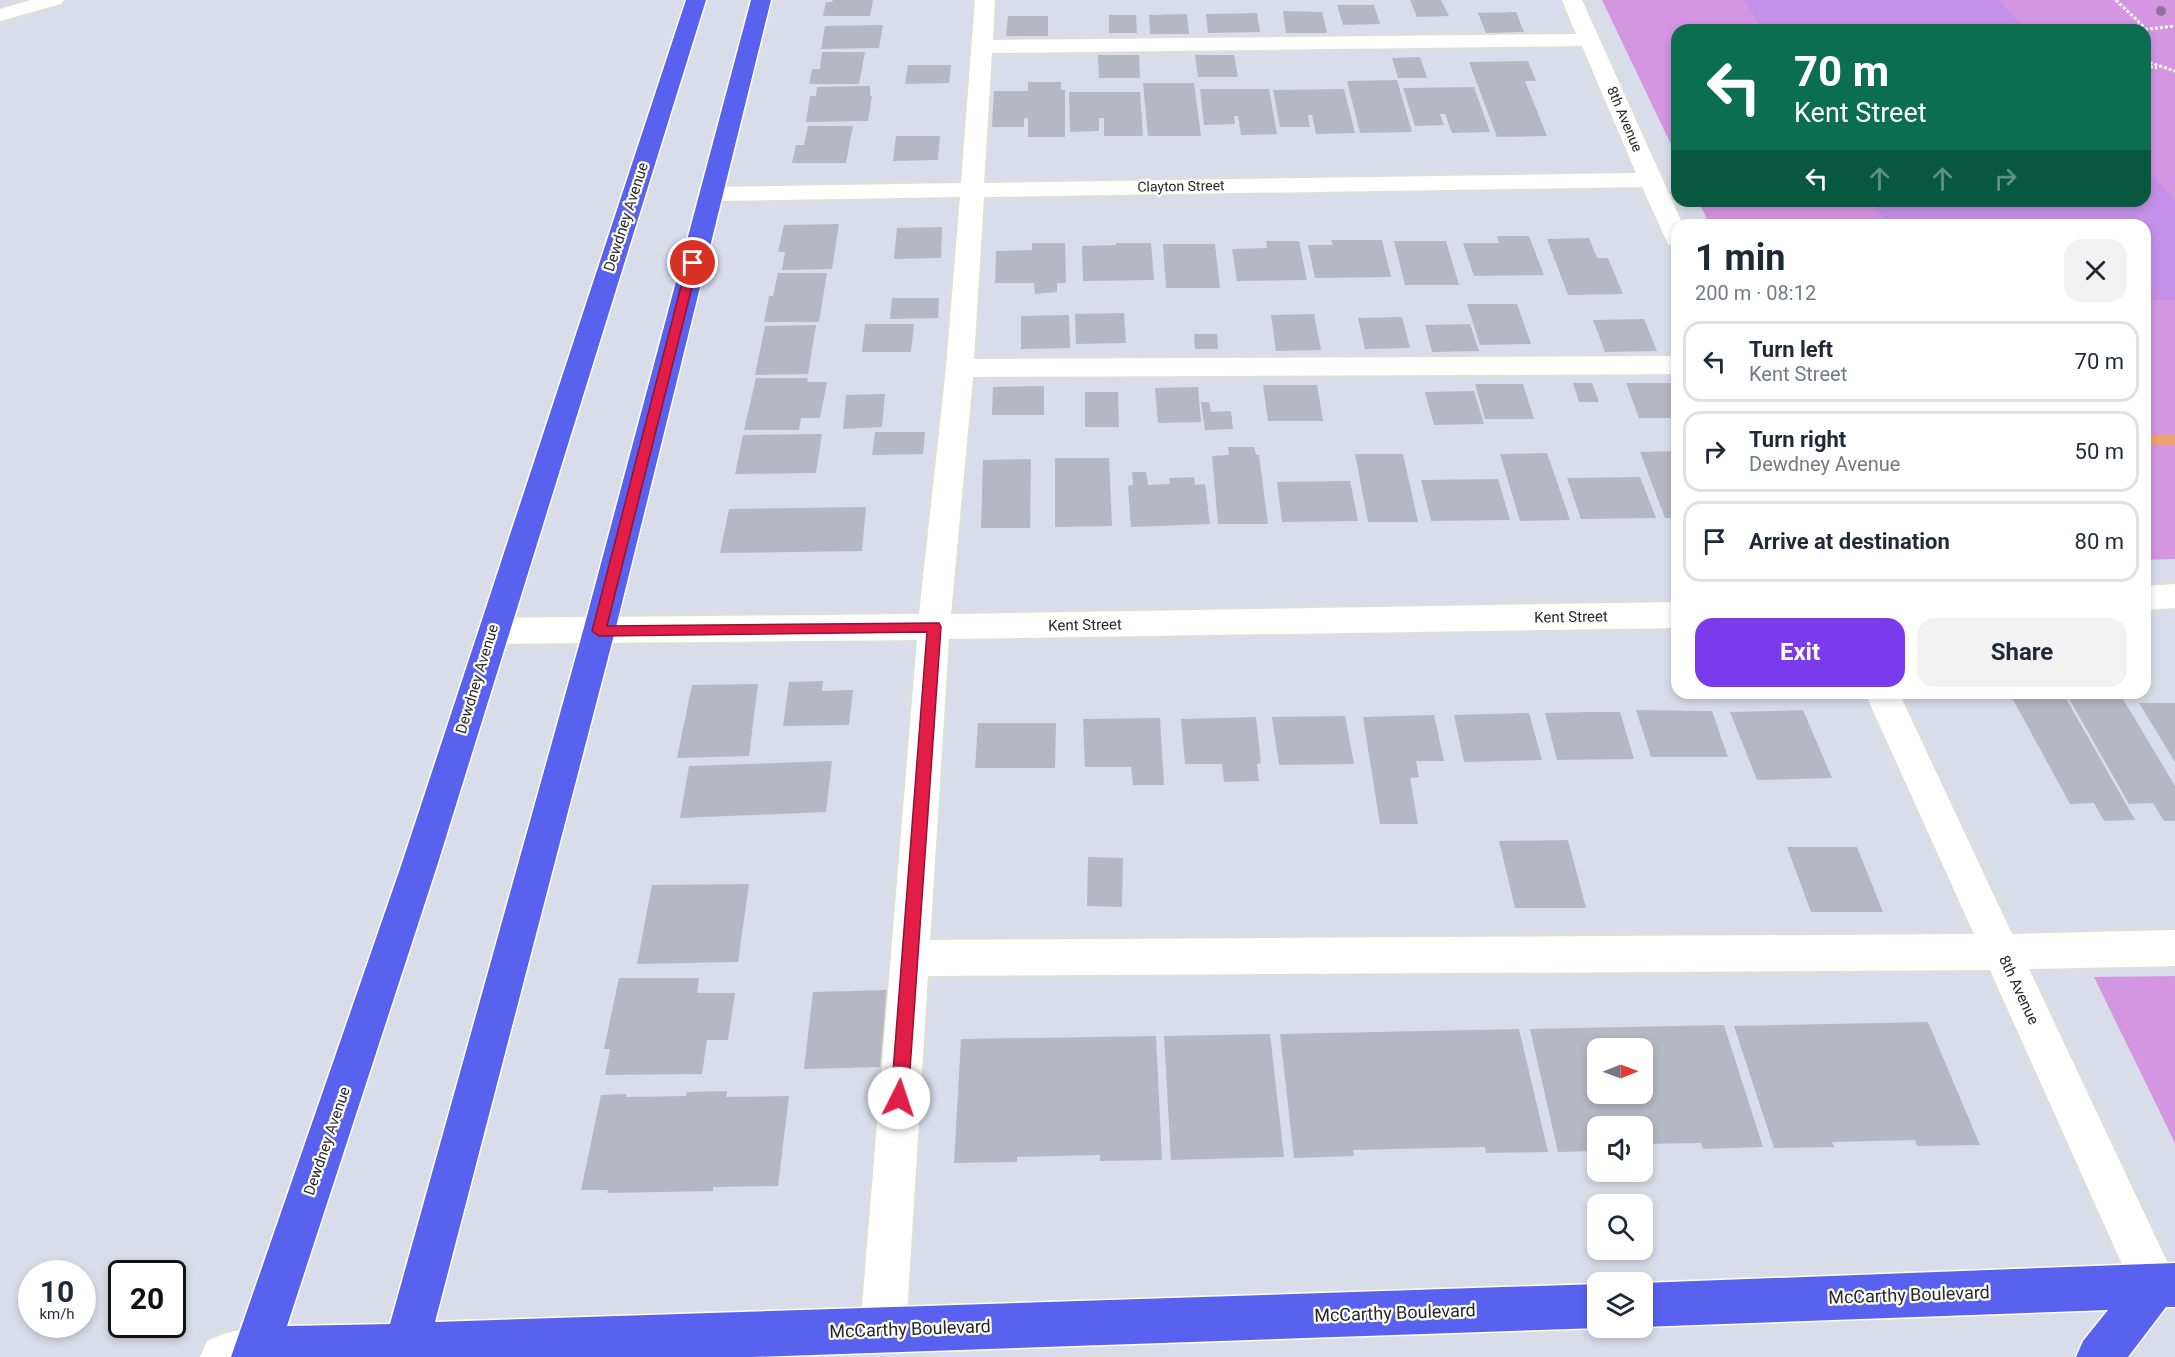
<!DOCTYPE html>
<html lang="en">
<head>
<meta charset="utf-8">
<style>
	body { margin:0; font-family:Roboto,sans-serif; background:#f2f2f3; color:#1f2937; height:100vh; display:flex; flex-direction:column; font-size:22px; white-space:nowrap }
	* { box-sizing:border-box; margin:0 }
	p { font-size:20px; color:#747a83 }
	.icon { flex:none; width:33px; height:33px; fill:none; stroke:currentColor; stroke-width:2; stroke-linecap:round; stroke-linejoin:round }
	.map { position:relative; flex:1; overflow:hidden }
	.details { position:absolute; left:1671px; top:219px; width:480px; height:480px; display:flex; flex-direction:column; background:#fff; border-radius:18px; box-shadow:0 3px 9px #0003 }
	.details>* { flex:none }
	.banner { position:absolute; left:1671px; top:24px; width:480px; height:183px; border-radius:18px; box-shadow:0 3px 9px #0003; background:#0b6e4f; color:#fff; overflow:hidden }
	.needle { width:39px; rotate:89deg }
	.tools { position:absolute; left:1587px; top:1038px; display:grid; gap:12px }
	.tools a { display:grid; place-items:center; width:66px; height:66px; border-radius:12px; background:#fff; box-shadow:0 3px 9px #0003; font-size:30px }
	.speed { position:absolute; left:18px; top:1260px; display:flex; gap:12px; font-size:30px; font-weight:700; text-align:center }
	.speed>* { display:grid; place-content:center; width:78px; height:78px; border-radius:50%; background:#fff; box-shadow:0 3px 9px #0003; line-height:1 }
	.speed small { font-size:15px; font-weight:400 }
	.speed .limit { border:3px solid #111; border-radius:9px; background:#fff; color:#111 }
	.pin { position:absolute; display:grid; place-items:center; width:51px; height:51px; color:#fff; margin:-26px; border:3px solid #fff; border-radius:50%; box-shadow:0 2px 6px #0007 }
	.me { position:absolute; width:66px; margin:-33px; rotate:4deg; stroke-linejoin:round; filter:drop-shadow(0 0 4px #0008) }
	.turn { display:flex; align-items:center; gap:21px; height:126px; padding:0 24px; font-size:27px }
	.turn .icon { width:78px; height:78px; stroke-width:2.5 }
	.turn b { display:block; font-size:42px; line-height:51px }
	.lanes { display:flex; align-items:center; height:57px; padding:0 24px; background:#0003; justify-content:center; gap:30px; direction:ltr }
	.lanes .off { opacity:.35 }
	.round { display:grid; place-items:center; flex:none; width:63px; height:63px; border-radius:18px; background:#f2f2f3 }
	.head { display:flex; align-items:center; justify-content:space-between; height:102px; padding:0 24px }
	h1 { font-size:36px; font-weight:700; line-height:45px }
	.button { display:flex; gap:12px; margin-top:auto; padding:12px 24px }
	.button a { flex:1; height:69px; border-radius:18px; background:#7c3aed; color:#fff; font-size:24px; font-weight:700; line-height:69px; text-align:center }
	.button a+a { background:#f2f2f3; color:#1f2937 }
	ul { padding:0; list-style:none }
	li { display:flex; align-items:center; gap:18px; height:81px; margin:0 12px 9px; padding:0 12px; border:3px solid #e0e1e3; border-radius:18px }
	li div { flex:1 }
	li b { display:block; font-size:22px }
	li em { font-style:normal }
	.map>svg:first-child { display:block }
	.green { fill:#d495e1 }
	.pitch { fill:#c590e9 }
	.lines { fill:none; stroke-linecap:round; stroke-linejoin:round }
	.stream { fill:#eda46b; fill-rule:evenodd }
	.building { fill:#b5b8c2; fill-rule:evenodd }
	.minor-casing { stroke:#e1e0ce; stroke-width:3 }
	.major-casing { stroke:#fff; stroke-width:3 }
	.path { stroke:#fff; stroke-width:3; stroke-dasharray:3 2; stroke-linecap:butt }
	.minor { fill:#fff; fill-rule:evenodd }
	.major { fill:#5962ef; fill-rule:evenodd }
	.tree { fill:#96719f }
	.route { fill:#e11d48; stroke:#92132f; stroke-width:1.5 }
	.labels { text-anchor:middle; stroke-width:4.5; stroke-linejoin:round; paint-order:stroke }
	.far-street-label { font-size:14px; fill:#272727; stroke:#fff }
	.street-label { font-size:15px; fill:#272727; stroke:#fff }
	.near-street-label { font-size:18px; fill:#272727; stroke:#fff }
</style>
</head>
<body>
<div class="map">
<svg width="2175" height="1357" viewBox="0 0 2175 1357">
	<rect width="100%" height="100%" fill="#d9ddea"/>
	<!-- green -->
	<g class="green">
		<polygon points="1602,0 2175,0 2175,559 2145,560 2145,225 1710,225 1698,201 2145,201 2145,30 1677,30 1677,157"/>
		<polygon points="2175,976 2175,1143 2094,977"/>
	</g>
	<!-- pitch -->
	<g class="pitch">
		<polygon points="1744,0 1999,0 2025,30 1763,30"/>
		<polygon points="2145,167 2175,201 2175,300 2145,300 2145,225 1888,225 1872,201 2145,201"/>
	</g>
	<g class="lines">
		<!-- stream -->
		<rect class="stream" x="2145" y="435" width="30" height="10"/>
	</g>
	<!-- building -->
	<g class="building">
		<polygon points="833,0 873,0 870,16 823,16 826,2 832,2"/>
		<polygon points="1410,0 1441,0 1449,16 1417,17"/>
		<polygon points="1337,5 1374,5 1380,24 1343,25"/>
		<polygon points="1283,11 1322,12 1327,33 1286,33"/>
		<polygon points="1516,12 1524,32 1486,33 1478,13"/>
		<polygon points="1257,13 1260,32 1208,33 1206,14"/>
		<polygon points="1187,14 1189,34 1150,34 1149,15"/>
		<polygon points="1109,15 1136,15 1137,33 1109,33"/>
		<polygon points="1008,16 1048,16 1048,36 1006,36"/>
		<polygon points="883,25 879,48 821,49 825,26"/>
		<polygon points="822,52 865,52 859,84 809,84 812,69 820,69"/>
		<polygon points="1098,55 1139,55 1140,78 1099,78"/>
		<polygon points="1195,55 1234,55 1238,77 1198,77"/>
		<polygon points="1420,57 1427,78 1398,78 1392,58"/>
		<polygon points="1528,61 1536,81 1525,81 1547,136 1497,137 1469,62"/>
		<polygon points="908,65 951,65 949,83 905,84"/>
		<polygon points="1397,80 1412,132 1360,133 1347,81"/>
		<polygon points="1028,82 1061,82 1061,90 1065,90 1065,137 1028,137 1028,118 1024,118 1024,127 992,127 994,91 1028,91"/>
		<polygon points="1143,83 1194,83 1201,136 1148,136"/>
		<polygon points="870,86 870,96 872,96 868,121 806,122 810,96 816,96 817,87"/>
		<polygon points="1474,87 1490,132 1452,133 1445,114 1440,114 1444,125 1415,126 1403,88"/>
		<polygon points="1200,89 1269,89 1277,134 1241,135 1238,116 1234,116 1235,124 1204,125"/>
		<polygon points="1344,89 1355,133 1316,134 1312,115 1308,115 1310,127 1280,127 1273,90"/>
		<polygon points="1069,92 1140,92 1143,136 1104,136 1104,118 1099,118 1099,131 1070,132"/>
		<polygon points="808,126 853,126 846,163 792,163 796,145 804,145"/>
		<polygon points="896,136 940,136 938,160 893,161"/>
		<polygon points="839,224 832,269 782,270 785,252 778,252 784,225"/>
		<polygon points="942,227 941,258 894,259 897,228"/>
		<polygon points="1497,236 1529,236 1544,275 1474,276 1463,243 1499,243"/>
		<polygon points="1589,238 1597,258 1608,258 1623,294 1568,295 1547,239"/>
		<polygon points="1331,240 1382,240 1391,277 1315,278 1308,245 1333,245"/>
		<polygon points="1266,241 1299,241 1307,280 1237,281 1232,249 1267,248"/>
		<polygon points="1394,241 1446,241 1459,285 1405,285"/>
		<polygon points="1032,243 1065,243 1066,283 1057,283 1057,292 1035,294 1034,283 995,283 996,251 1032,250"/>
		<polygon points="1116,243 1151,243 1154,280 1083,281 1082,246 1116,245"/>
		<polygon points="1163,244 1215,244 1220,288 1166,288"/>
		<polygon points="778,273 827,273 819,322 764,322 769,296 773,296"/>
		<polygon points="892,298 939,298 938,318 890,319"/>
		<polygon points="1467,304 1517,304 1531,344 1480,345"/>
		<polygon points="1124,313 1126,343 1076,344 1075,314"/>
		<polygon points="1314,314 1321,350 1276,351 1271,315"/>
		<polygon points="1069,315 1070,348 1021,349 1021,316"/>
		<polygon points="1402,317 1410,348 1365,349 1358,318"/>
		<polygon points="1644,319 1657,351 1605,352 1593,320"/>
		<polygon points="865,324 914,324 911,352 862,352"/>
		<polygon points="1470,324 1479,351 1432,352 1425,325"/>
		<polygon points="816,325 808,374 755,375 765,326"/>
		<polygon points="1194,334 1217,334 1218,349 1195,349"/>
		<polygon points="756,378 808,378 807,382 827,382 820,418 801,418 799,430 744,430"/>
		<polygon points="1573,383 1592,383 1599,402 1579,402"/>
		<polygon points="1626,383 1677,383 1677,418 1639,418"/>
		<polygon points="1475,384 1523,384 1534,419 1485,419"/>
		<polygon points="1263,385 1317,385 1323,421 1268,421"/>
		<polygon points="1044,386 1044,415 992,415 993,387"/>
		<polygon points="1198,387 1201,422 1158,423 1155,388"/>
		<polygon points="1474,391 1484,424 1434,425 1425,392"/>
		<polygon points="1085,392 1118,392 1119,427 1085,427"/>
		<polygon points="885,394 882,427 843,429 846,395"/>
		<polygon points="1201,402 1209,402 1211,412 1231,411 1233,429 1205,430"/>
		<polygon points="875,432 925,432 923,454 872,455"/>
		<polygon points="822,434 816,473 735,474 743,435"/>
		<polygon points="1228,447 1254,447 1256,455 1259,455 1268,524 1218,524 1212,456 1229,455"/>
		<polygon points="1677,451 1677,518 1665,518 1640,452"/>
		<polygon points="1547,453 1570,520 1520,521 1500,454"/>
		<polygon points="1355,454 1403,454 1418,522 1368,522"/>
		<polygon points="1055,458 1109,458 1112,526 1055,527"/>
		<polygon points="1031,459 1030,528 981,528 983,460"/>
		<polygon points="1132,472 1146,472 1148,485 1170,484 1169,478 1194,477 1195,485 1205,484 1210,524 1131,527 1128,486 1133,485"/>
		<polygon points="1640,477 1656,518 1581,519 1567,478"/>
		<polygon points="1498,479 1510,520 1431,521 1421,480"/>
		<polygon points="1350,481 1358,521 1282,522 1277,482"/>
		<polygon points="866,507 862,551 720,553 729,509"/>
		<polygon points="823,681 822,691 853,690 849,725 783,726 789,682"/>
		<polygon points="758,684 749,756 677,758 692,685"/>
		<polygon points="2120,694 2175,786 2175,821 2164,821 2153,803 2129,804 2067,695"/>
		<polygon points="2064,695 2135,820 2104,821 2094,803 2070,804 2011,696"/>
		<polygon points="2139,703 2175,703 2175,762"/>
		<polygon points="1636,710 1712,711 1728,757 1651,757"/>
		<polygon points="1803,710 1832,778 1757,780 1730,712"/>
		<polygon points="1588,712 1620,712 1634,759 1557,760 1545,713"/>
		<polygon points="1529,713 1542,760 1464,762 1454,715"/>
		<polygon points="1434,715 1444,761 1416,761 1419,777 1410,778 1418,824 1380,824 1363,717"/>
		<polygon points="1345,716 1354,764 1279,765 1272,717"/>
		<polygon points="1256,717 1261,763 1257,764 1259,781 1224,782 1222,764 1185,764 1181,719"/>
		<polygon points="1160,718 1164,785 1133,785 1131,767 1085,767 1083,719"/>
		<polygon points="978,723 1056,723 1055,768 975,768"/>
		<polygon points="832,761 826,812 680,818 689,766"/>
		<polygon points="1568,840 1586,908 1515,908 1499,841"/>
		<polygon points="1787,847 1857,847 1883,912 1811,912"/>
		<polygon points="1088,857 1123,858 1122,907 1087,906"/>
		<polygon points="749,884 738,962 637,964 652,885"/>
		<polygon points="619,978 699,978 697,993 735,993 728,1040 707,1040 702,1074 605,1075 610,1049 604,1049"/>
		<polygon points="887,990 882,1067 804,1069 813,992"/>
		<polygon points="1928,1022 1980,1145 1917,1146 1915,1140 1832,1142 1834,1147 1774,1148 1734,1026"/>
		<path d="M1724 1025 1763 1147 1703 1149 1701 1143 1642 1144V1126H1598V1151L1558 1152 1530 1029ZM1598 1048H1642V1094H1598Z"/>
		<polygon points="1519,1029 1548,1152 1486,1153 1485,1147 1438,1148 1353,1150 1354,1156 1294,1158 1280,1034"/>
		<polygon points="1270,1034 1284,1157 1171,1160 1164,1036"/>
		<polygon points="1156,1036 1162,1160 1100,1161 1100,1155 1017,1157 1017,1162 954,1163 961,1039"/>
		<polygon points="727,1091 726,1097 789,1096 778,1186 713,1187 713,1191 607,1193 608,1190 581,1190 601,1095 626,1094 626,1097 686,1096 687,1092"/>
	</g>
	<g class="lines">
		<defs>
			<g id="minor">
				<polygon points="31,0 64,0 61,4 0,21 0,9"/>
				<path d="M975 0H995L993 40 1576 34 1562 0H1582L1683 225H1677V247L1668 244 1642 187 984 197 974 359 1677 356V374L973 377 951 614 1677 602V628L949 639 930 940 1974 934 1865 693H1899L2012 934 2175 930V966L2029 969 2171 1270C2175 1282 2175 1290 2171 1302L2155 1308 2139 1302 1990 970 928 976 906 1330 899 1346 883 1353 867 1346 860 1330 917 640 492 644 481 640 476 631 481 622 492 618 919 614 946 368 960 197 710 201 702 199 698 194 702 189 710 187 961 183ZM1582 46 1636 173 984 183 992 53Z"/>
				<polygon points="2175,584 2175,608 2145,610 2145,586"/>
				<polygon points="257,1326 273,1333 280,1349 276,1357 200,1357 207,1341 223,1334"/>
			</g>
			<g id="major">
				<polygon points="686,0 706,0 437,866 287,1326 390,1324 583,631 751,0 771,0 615,631 435,1322 1598,1284 1598,1328 1600,1328 752,1357 231,1357 401,866"/>
				<polygon points="2175,1263 2175,1307 2166,1307 2128,1357 2076,1357 2083,1341 2108,1310 1642,1327 1642,1283"/>
			</g>
		</defs>
		<!-- minor casing -->
		<use href="#minor" class="minor-casing"/>
		<!-- major casing -->
		<use href="#major" class="major-casing"/>
		<!-- path -->
		<g class="path">
			<polyline points="2116,0 2145,28"/>
			<polyline points="2140,30 2175,26"/>
			<polyline points="2145,61 2175,71"/>
			<polyline points="2145,66 2157,68"/>
		</g>
		<!-- minor -->
		<use href="#minor" class="minor"/>
		<!-- major -->
		<use href="#major" class="major"/>
	</g>
	<!-- trees -->
	<circle class="tree" cx="2161" cy="11" r="5"/>
	<!-- route -->
	<polygon class="route" points="693,260 698,263 607,626 939,623 941,627 908,1098 905,1104 899,1106 893,1104 891,1098 927,632 599,636 592,631 687,263"/>
	<g class="labels">
		<!-- far-street labels -->
		<g class="far-street-label">
			<text transform="translate(1625 119) rotate(67)" y="5">8th Avenue</text>
			<text transform="translate(1181 186) rotate(-1)" y="5">Clayton Street</text>
		</g>
		<!-- street labels -->
		<g class="street-label">
			<text transform="translate(626 217) rotate(-72)" y="5">Dewdney Avenue</text>
			<text transform="translate(1571 617) rotate(-1)" y="5">Kent Street</text>
			<text transform="translate(1085 625) rotate(-1)" y="5">Kent Street</text>
			<text transform="translate(477 679) rotate(-73)" y="5">Dewdney Avenue</text>
			<text transform="translate(2019 990) rotate(65)" y="5">8th Avenue</text>
			<text transform="translate(327 1141) rotate(-71)" y="5">Dewdney Avenue</text>
		</g>
		<!-- near-street labels -->
		<g class="near-street-label">
			<text transform="translate(1909 1295) rotate(-2)" y="6">McCarthy Boulevard</text>
			<text transform="translate(1395 1313) rotate(-2)" y="6">McCarthy Boulevard</text>
			<text transform="translate(910 1329) rotate(-2)" y="6">McCarthy Boulevard</text>
		</g>
	</g>
</svg>
<div class="tools">
<a><svg class="needle" viewBox="-14 -14 28 28"><path d="M0-13l5 13h-10z" fill="#e53935"/><path d="M0 13l5-13h-10z" fill="#747a83"/></svg></a>
<a><svg class="icon" aria-label="sound" viewBox="0 0 24 24"><path d="M4 9h4l5-4v14l-5-4H4zM17 9q2 3 0 6"/></svg></a>
<a><svg class="icon" aria-label="search" viewBox="0 0 24 24"><circle cx="10" cy="10" r="6"/><path d="M15 15l6 6"/></svg></a>
<a><svg class="icon" aria-label="layers" viewBox="0 0 24 24"><path d="M12 4l9 5-9 5-9-5zM3 14l9 5 9-5"/></svg></a>
</div>
<div class="speed"><div>10<small>km/h</small></div><div class="limit">20</div></div>
<div class="pin" style="left:693px;top:263px;background:#d93025"><svg class="icon" aria-label="arrive" viewBox="0 0 24 24"><path d="M6 21V4h12l-3 4 3 4H6"/></svg></div>
<svg class="me" style="left:899px;top:1098px" viewBox="-20 -20 40 40"><circle r="19" fill="#fff"/><path d="M0-13L10 11 0 6-10 11z" fill="#e11d48"/></svg>
<div class="banner">
<div class="turn"><svg class="icon" aria-label="left" viewBox="0 0 24 24"><path d="M17 20v-9H6M10 6l-5 5 5 5"/></svg><div><b>70 m</b>Kent Street</div></div>
<div class="lanes"><svg class="icon" aria-label="left" viewBox="0 0 24 24"><path d="M17 20v-9H6M10 6l-5 5 5 5"/></svg><svg class="icon off" aria-label="ahead" viewBox="0 0 24 24"><path d="M12 20V5M6 11l6-6 6 6"/></svg><svg class="icon off" aria-label="ahead" viewBox="0 0 24 24"><path d="M12 20V5M6 11l6-6 6 6"/></svg><svg class="icon off" aria-label="right" viewBox="0 0 24 24"><path d="M7 20v-9h11M14 6l5 5-5 5"/></svg></div>
</div>
<section class="details">
<div class="head"><div><h1>1 min</h1><p>200 m · 08:12</p></div><a class="round"><svg class="icon" aria-label="close" viewBox="0 0 24 24"><path d="M6 6l12 12M18 6L6 18"/></svg></a></div>
<ul>
<li><svg class="icon" aria-label="left" viewBox="0 0 24 24"><path d="M17 20v-9H6M10 6l-5 5 5 5"/></svg><div><b>Turn left</b><p>Kent Street</p></div><em>70 m</em></li>
<li><svg class="icon" aria-label="right" viewBox="0 0 24 24"><path d="M7 20v-9h11M14 6l5 5-5 5"/></svg><div><b>Turn right</b><p>Dewdney Avenue</p></div><em>50 m</em></li>
<li><svg class="icon" aria-label="arrive" viewBox="0 0 24 24"><path d="M6 21V4h12l-3 4 3 4H6"/></svg><div><b>Arrive at destination</b></div><em>80 m</em></li>
</ul>
<div class="button"><a>Exit</a><a>Share</a></div>
</section>
</div>
</body>
</html>
